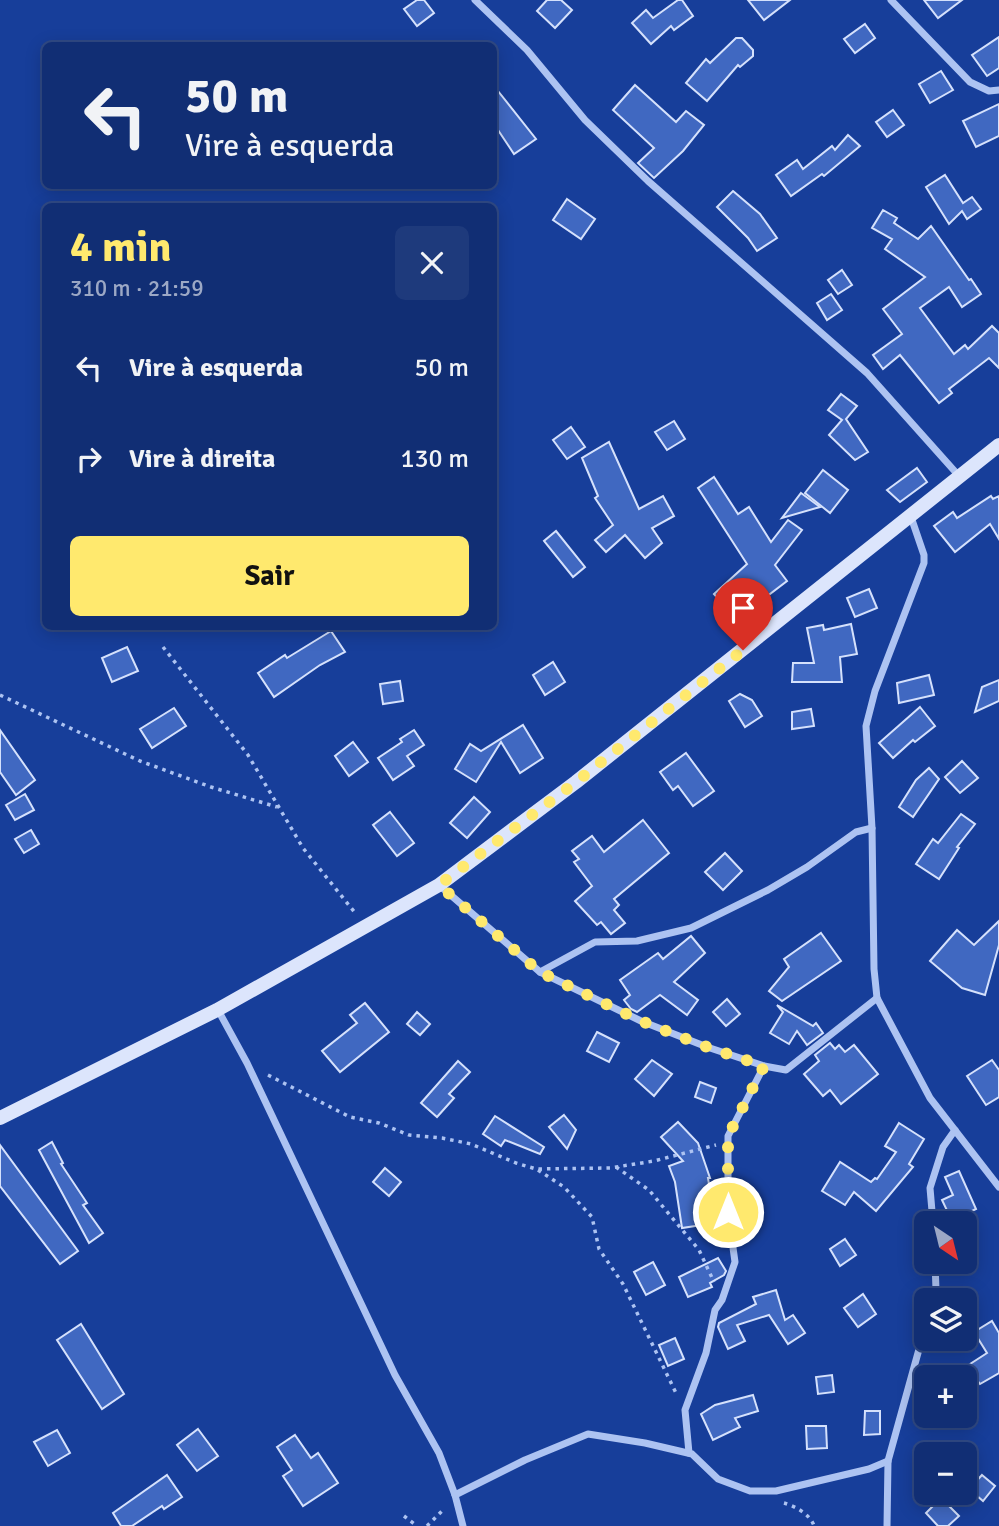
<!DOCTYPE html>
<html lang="pt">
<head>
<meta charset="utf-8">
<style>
	body { margin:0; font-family:Signika,sans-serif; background:#1e3a7c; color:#f1f3f6; height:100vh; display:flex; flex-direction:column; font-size:26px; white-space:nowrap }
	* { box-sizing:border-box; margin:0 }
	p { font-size:23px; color:#9ca8c5 }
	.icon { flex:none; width:38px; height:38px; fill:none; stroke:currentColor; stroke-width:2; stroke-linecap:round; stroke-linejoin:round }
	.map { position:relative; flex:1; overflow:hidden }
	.panel { position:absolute; left:42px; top:203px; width:455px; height:427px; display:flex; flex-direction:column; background:#112e74; border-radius:10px; box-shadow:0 4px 18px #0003,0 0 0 2px #304a86 }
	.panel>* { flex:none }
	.banner { position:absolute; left:42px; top:42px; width:455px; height:147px; border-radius:10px; box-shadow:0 4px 18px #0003,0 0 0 2px #304a86; background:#112e74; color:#f1f3f6; overflow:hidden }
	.needle { width:46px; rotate:145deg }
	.tools { position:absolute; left:914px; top:1211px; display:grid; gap:14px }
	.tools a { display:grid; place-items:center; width:63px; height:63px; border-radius:10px; background:#112e74; box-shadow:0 4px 18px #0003,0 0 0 2px #304a86; font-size:35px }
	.pin { position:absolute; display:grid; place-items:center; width:60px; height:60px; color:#fff; margin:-72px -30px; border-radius:50% 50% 50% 0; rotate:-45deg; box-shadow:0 0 7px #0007 }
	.pin .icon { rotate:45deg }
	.me { position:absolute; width:77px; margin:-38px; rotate:0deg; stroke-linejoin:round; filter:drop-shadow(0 0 5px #0008) }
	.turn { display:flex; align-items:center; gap:24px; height:147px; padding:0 28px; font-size:32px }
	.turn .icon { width:91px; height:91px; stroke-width:2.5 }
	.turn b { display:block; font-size:49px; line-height:60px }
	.round { display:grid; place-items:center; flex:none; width:74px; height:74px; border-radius:10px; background:#1e3a7c }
	.head { display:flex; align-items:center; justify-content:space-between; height:119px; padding:0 28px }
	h1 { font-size:42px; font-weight:700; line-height:52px; color:#ffe96e }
	.cta { display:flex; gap:14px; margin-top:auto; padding:14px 28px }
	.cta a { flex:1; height:80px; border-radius:10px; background:#ffe96e; color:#111; font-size:28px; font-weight:700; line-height:80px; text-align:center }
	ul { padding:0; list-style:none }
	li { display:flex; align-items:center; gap:21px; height:91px; padding:0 28px }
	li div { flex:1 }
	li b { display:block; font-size:26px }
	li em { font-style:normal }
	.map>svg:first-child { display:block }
	.building { fill:#4068c1; stroke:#d5e1fc; stroke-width:2 }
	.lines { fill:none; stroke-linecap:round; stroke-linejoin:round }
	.path { stroke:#adc3f2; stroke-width:3.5; stroke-dasharray:3.5 5; stroke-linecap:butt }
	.street { stroke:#adc3f2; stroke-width:7 }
	.secondary { stroke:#dce5fc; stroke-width:14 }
	.route { stroke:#ffe96e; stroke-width:12; stroke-dasharray:0 21.6 }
</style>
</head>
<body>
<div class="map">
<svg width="999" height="1526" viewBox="0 0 999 1526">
	<rect width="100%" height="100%" fill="#173e9a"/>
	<!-- building -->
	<g class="building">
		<polygon points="417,0 424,0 434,13 417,26 404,9"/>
		<polygon points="547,0 561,0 572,10 555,28 537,11"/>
		<polygon points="678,0 682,0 693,16 674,30 671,26 651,44 632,23 646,10 653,18"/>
		<polygon points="748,0 790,0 764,20"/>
		<polygon points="924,0 962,0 938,18"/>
		<polygon points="865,24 875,38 855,53 844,39"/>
		<polygon points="999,37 999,68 987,76 972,55"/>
		<polygon points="736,38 742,38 753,50 753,56 740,67 738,65 707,101 686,83 706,59 710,63"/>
		<polygon points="941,71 953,90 930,103 919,84"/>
		<polygon points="635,85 676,122 686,111 704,125 683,151 654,178 638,163 654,148 613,110"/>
		<polygon points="494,86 536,139 514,154 494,124"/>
		<polygon points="999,104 999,136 976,147 963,121"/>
		<polygon points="893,110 904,125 887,137 876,122"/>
		<polygon points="848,135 860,146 824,176 822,174 791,196 776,175 797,160 803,169 832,146 835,150"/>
		<polygon points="945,175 963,203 972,197 981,209 967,219 962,211 949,224 926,187"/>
		<polygon points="733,191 760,214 777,238 757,251 748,238 717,207"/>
		<polygon points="567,199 595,219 581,239 553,220"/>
		<polygon points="883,210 897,218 894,223 918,239 931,226 969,280 971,279 981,294 962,307 949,287 920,308 954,354 965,345 968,349 992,326 999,333 999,368 989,358 949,389 952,393 939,403 900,355 883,369 873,355 902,334 883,309 925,277 885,249 892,239 872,228"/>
		<polygon points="842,270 852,285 838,294 828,280"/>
		<polygon points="831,294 842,310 827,320 817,303"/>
		<polygon points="841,394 857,406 846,419 868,452 855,460 829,435 842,420 828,410"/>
		<polygon points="674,421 685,439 667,450 655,432"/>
		<polygon points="571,427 585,447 567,459 553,440"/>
		<polygon points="609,442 639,509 663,496 674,516 652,528 662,543 645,558 625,535 606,552 595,540 613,525 595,498 598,496 582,458"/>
		<polygon points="917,468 927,482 900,502 887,490"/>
		<polygon points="823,470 848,490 830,513 805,493"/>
		<polygon points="714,477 738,514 749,507 771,542 788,520 802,530 775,565 787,581 766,597 759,587 731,613 714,594 747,564 698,488"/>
		<polygon points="801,493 820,507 782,518"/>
		<polygon points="991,496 993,499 999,496 999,539 990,524 955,552 934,526 953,512 957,518"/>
		<polygon points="556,531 585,567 573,577 544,541"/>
		<polygon points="869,589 877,608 855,617 847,598"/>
		<polygon points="851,624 857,654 840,657 842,682 792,682 793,663 814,663 807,628 823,625 824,630"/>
		<polygon points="331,631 345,652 320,665 274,697 258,673 285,655 287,658"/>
		<polygon points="127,647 138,671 112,682 102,658"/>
		<polygon points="553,662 565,682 545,695 533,675"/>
		<polygon points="929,675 934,695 899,703 897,683"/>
		<polygon points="999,680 999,701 975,712 982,687"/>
		<polygon points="400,681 403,701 383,704 380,684"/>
		<polygon points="740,694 752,700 762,716 745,727 729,701"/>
		<polygon points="920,707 935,726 915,742 913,740 893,758 879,743"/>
		<polygon points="174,708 186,726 152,748 140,729"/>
		<polygon points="811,709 814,726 792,729 792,712"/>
		<polygon points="523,725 543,758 520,773 501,742 476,782 455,769 470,744 481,751"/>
		<polygon points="0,730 35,780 16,795 0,772"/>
		<polygon points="414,730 424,745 407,756 414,766 393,780 378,758 402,742 400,739"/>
		<polygon points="353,742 368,762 349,776 335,756"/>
		<polygon points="686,753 714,791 693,806 678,786 673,790 660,772"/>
		<polygon points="962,761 978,778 960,793 945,777"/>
		<polygon points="929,768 939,779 913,817 899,807 916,780"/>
		<polygon points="25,794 34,810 15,820 6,805"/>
		<polygon points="474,797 490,812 467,838 450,823"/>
		<polygon points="390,812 414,843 397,856 373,825"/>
		<polygon points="961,814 975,824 957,847 959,848 939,879 916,864 933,839 938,843"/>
		<polygon points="643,820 669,853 614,899 619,905 614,910 625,923 611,934 601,922 597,925 575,901 592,886 574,862 579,859 572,851 592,836 604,852"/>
		<polygon points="31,830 39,844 24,853 15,839"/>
		<polygon points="725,853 742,871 723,890 705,872"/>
		<polygon points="999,921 999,945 985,995 962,988 930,961 957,930 974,945"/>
		<polygon points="821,933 841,961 782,1001 769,991 789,967 784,959"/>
		<polygon points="691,936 705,953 674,982 698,1000 687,1015 660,995 637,1012 631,1009 624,1000 630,995 620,980 658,953 663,959"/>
		<polygon points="727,999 740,1014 726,1026 713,1012"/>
		<polygon points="365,1003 389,1032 340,1072 322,1051 357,1023 350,1015"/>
		<polygon points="777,1005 813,1026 816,1023 823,1033 807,1045 797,1031 789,1044 770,1033 783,1012"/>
		<polygon points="417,1012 430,1024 420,1035 407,1024"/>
		<polygon points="597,1032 619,1043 609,1062 587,1051"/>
		<polygon points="830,1043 835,1049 839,1045 845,1052 854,1045 878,1074 841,1104 830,1090 823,1096 804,1074 819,1061 815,1055"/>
		<polygon points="652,1060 672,1074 654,1096 635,1079"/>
		<polygon points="992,1060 999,1070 999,1097 986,1105 967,1076"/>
		<polygon points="458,1061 470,1072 449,1094 454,1098 437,1117 421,1103"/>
		<polygon points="700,1082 716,1088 711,1103 695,1097"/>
		<polygon points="564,1115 576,1130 567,1149 549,1127"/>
		<polygon points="495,1116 544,1147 540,1154 505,1140 501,1146 483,1134"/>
		<polygon points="678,1122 698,1143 710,1178 708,1178 715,1223 682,1228 675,1182 669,1166 683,1161 661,1137"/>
		<polygon points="899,1123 924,1139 909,1164 913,1167 876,1211 854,1192 845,1205 822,1191 840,1162 871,1182 875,1178 877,1179 896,1152 885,1146"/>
		<polygon points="52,1142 63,1163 61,1164 87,1203 83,1205 103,1233 89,1243 39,1150"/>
		<polygon points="0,1145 78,1251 60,1264 0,1186"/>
		<polygon points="385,1168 401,1182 389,1196 373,1182"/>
		<polygon points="959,1171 976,1209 952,1221 942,1200 953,1195 945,1177"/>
		<polygon points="845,1239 856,1255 840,1266 830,1249"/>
		<polygon points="718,1258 726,1271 724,1275 710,1283 712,1287 688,1297 679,1277"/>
		<polygon points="653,1262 665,1285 646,1295 634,1272"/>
		<polygon points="776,1290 785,1320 793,1315 805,1333 788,1344 769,1315 737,1325 745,1341 728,1349 718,1327 719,1323 756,1304 753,1297"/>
		<polygon points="863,1294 876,1314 858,1327 844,1308"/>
		<polygon points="992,1321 999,1333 999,1373 980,1384 967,1366 987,1353 974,1332"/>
		<polygon points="81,1324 124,1394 102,1409 57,1340"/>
		<polygon points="675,1338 684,1359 668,1366 659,1345"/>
		<polygon points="832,1375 834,1392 818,1394 816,1377"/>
		<polygon points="753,1395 758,1411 735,1418 740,1427 713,1440 701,1414 715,1405"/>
		<polygon points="865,1411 880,1411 880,1434 864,1435"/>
		<polygon points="806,1426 826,1426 827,1448 807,1449"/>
		<polygon points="198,1429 218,1456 197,1471 177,1445"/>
		<polygon points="57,1430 70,1453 48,1466 34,1442"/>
		<polygon points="295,1435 311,1458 318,1453 338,1483 303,1506 283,1476 292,1470 277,1447"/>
		<polygon points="167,1475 182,1497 164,1509 162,1506 132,1526 121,1526 113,1513"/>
		<polygon points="982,1475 995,1486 983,1501 969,1489"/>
		<polygon points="941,1498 959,1516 948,1526 938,1526 926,1513"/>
	</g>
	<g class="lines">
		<!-- path -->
		<g class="path">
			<polyline points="163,647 248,755 303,848 356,914"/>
			<polyline points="0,695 140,761 211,787 277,807"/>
			<polyline points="268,1075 350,1117 379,1123 409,1135 442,1138 471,1144 516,1163 536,1169 610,1168 654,1161 716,1145"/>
			<polyline points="616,1167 649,1190 699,1250 714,1282"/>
			<polyline points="538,1170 564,1187 592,1217 599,1249 623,1284 676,1393"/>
			<path d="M784 1503C795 1506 811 1515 814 1526"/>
			<polyline points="404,1516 417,1526"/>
			<polyline points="427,1526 445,1508"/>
		</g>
		<!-- street -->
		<g class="street">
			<polyline points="475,0 527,50 585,120 648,181 867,373 959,476"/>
			<polyline points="891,0 970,82 989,91 999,90"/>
			<polyline points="911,517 924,555 924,563 875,691 866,726 872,828 874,969 877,998 930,1098 999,1187"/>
			<polyline points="439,885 540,972 641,1021 707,1047 764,1066"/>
			<polyline points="540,972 595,942 637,941 691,928 768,890 807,867 856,832 872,828"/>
			<polyline points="218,1010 247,1063 395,1375 439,1453 455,1495 463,1526"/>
			<polyline points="933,1223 930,1188 943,1147 955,1130"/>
			<polyline points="933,1300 936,1290 935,1262"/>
			<polyline points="689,1453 685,1410 706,1353 715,1310 722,1300 735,1262 728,1212 728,1136 764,1066 786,1070 877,998"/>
			<polyline points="455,1495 525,1460 588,1434 645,1443 692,1454 718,1479 750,1491 776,1491 869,1469 888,1461"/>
			<polyline points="887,1526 888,1461 926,1324"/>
		</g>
		<!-- secondary -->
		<polyline class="secondary" points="0,1118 217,1010 439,885 576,782 999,445"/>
	</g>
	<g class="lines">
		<!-- route -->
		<polyline class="route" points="728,1212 728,1136 764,1066 707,1047 641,1021 540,972 439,885 576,782 743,650"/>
	</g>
</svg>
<div class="tools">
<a><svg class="needle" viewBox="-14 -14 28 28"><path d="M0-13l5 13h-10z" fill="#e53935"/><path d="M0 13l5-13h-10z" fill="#9ca8c5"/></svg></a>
<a><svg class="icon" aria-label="layers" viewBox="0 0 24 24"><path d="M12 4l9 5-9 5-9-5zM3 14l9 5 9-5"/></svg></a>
<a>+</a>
<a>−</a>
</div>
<div class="pin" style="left:743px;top:650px;background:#d93025"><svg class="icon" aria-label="arrive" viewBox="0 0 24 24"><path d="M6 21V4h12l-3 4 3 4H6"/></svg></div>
<svg class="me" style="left:728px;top:1212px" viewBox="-20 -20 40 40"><circle r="17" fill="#ffe96e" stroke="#fff" stroke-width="3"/><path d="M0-11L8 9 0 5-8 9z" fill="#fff"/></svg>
<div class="banner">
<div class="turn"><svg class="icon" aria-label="left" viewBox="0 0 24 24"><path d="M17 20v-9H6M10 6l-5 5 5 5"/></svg><div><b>50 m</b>Vire à esquerda</div></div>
</div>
<section class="panel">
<div class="head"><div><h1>4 min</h1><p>310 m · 21:59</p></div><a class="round"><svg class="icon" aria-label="close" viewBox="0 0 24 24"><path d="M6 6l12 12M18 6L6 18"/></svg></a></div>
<ul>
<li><svg class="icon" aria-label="left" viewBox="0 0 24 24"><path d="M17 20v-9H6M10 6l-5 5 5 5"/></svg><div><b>Vire à esquerda</b></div><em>50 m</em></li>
<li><svg class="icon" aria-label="right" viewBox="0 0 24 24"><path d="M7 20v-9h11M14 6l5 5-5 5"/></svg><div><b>Vire à direita</b></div><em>130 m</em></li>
</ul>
<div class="cta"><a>Sair</a></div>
</section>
</div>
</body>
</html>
